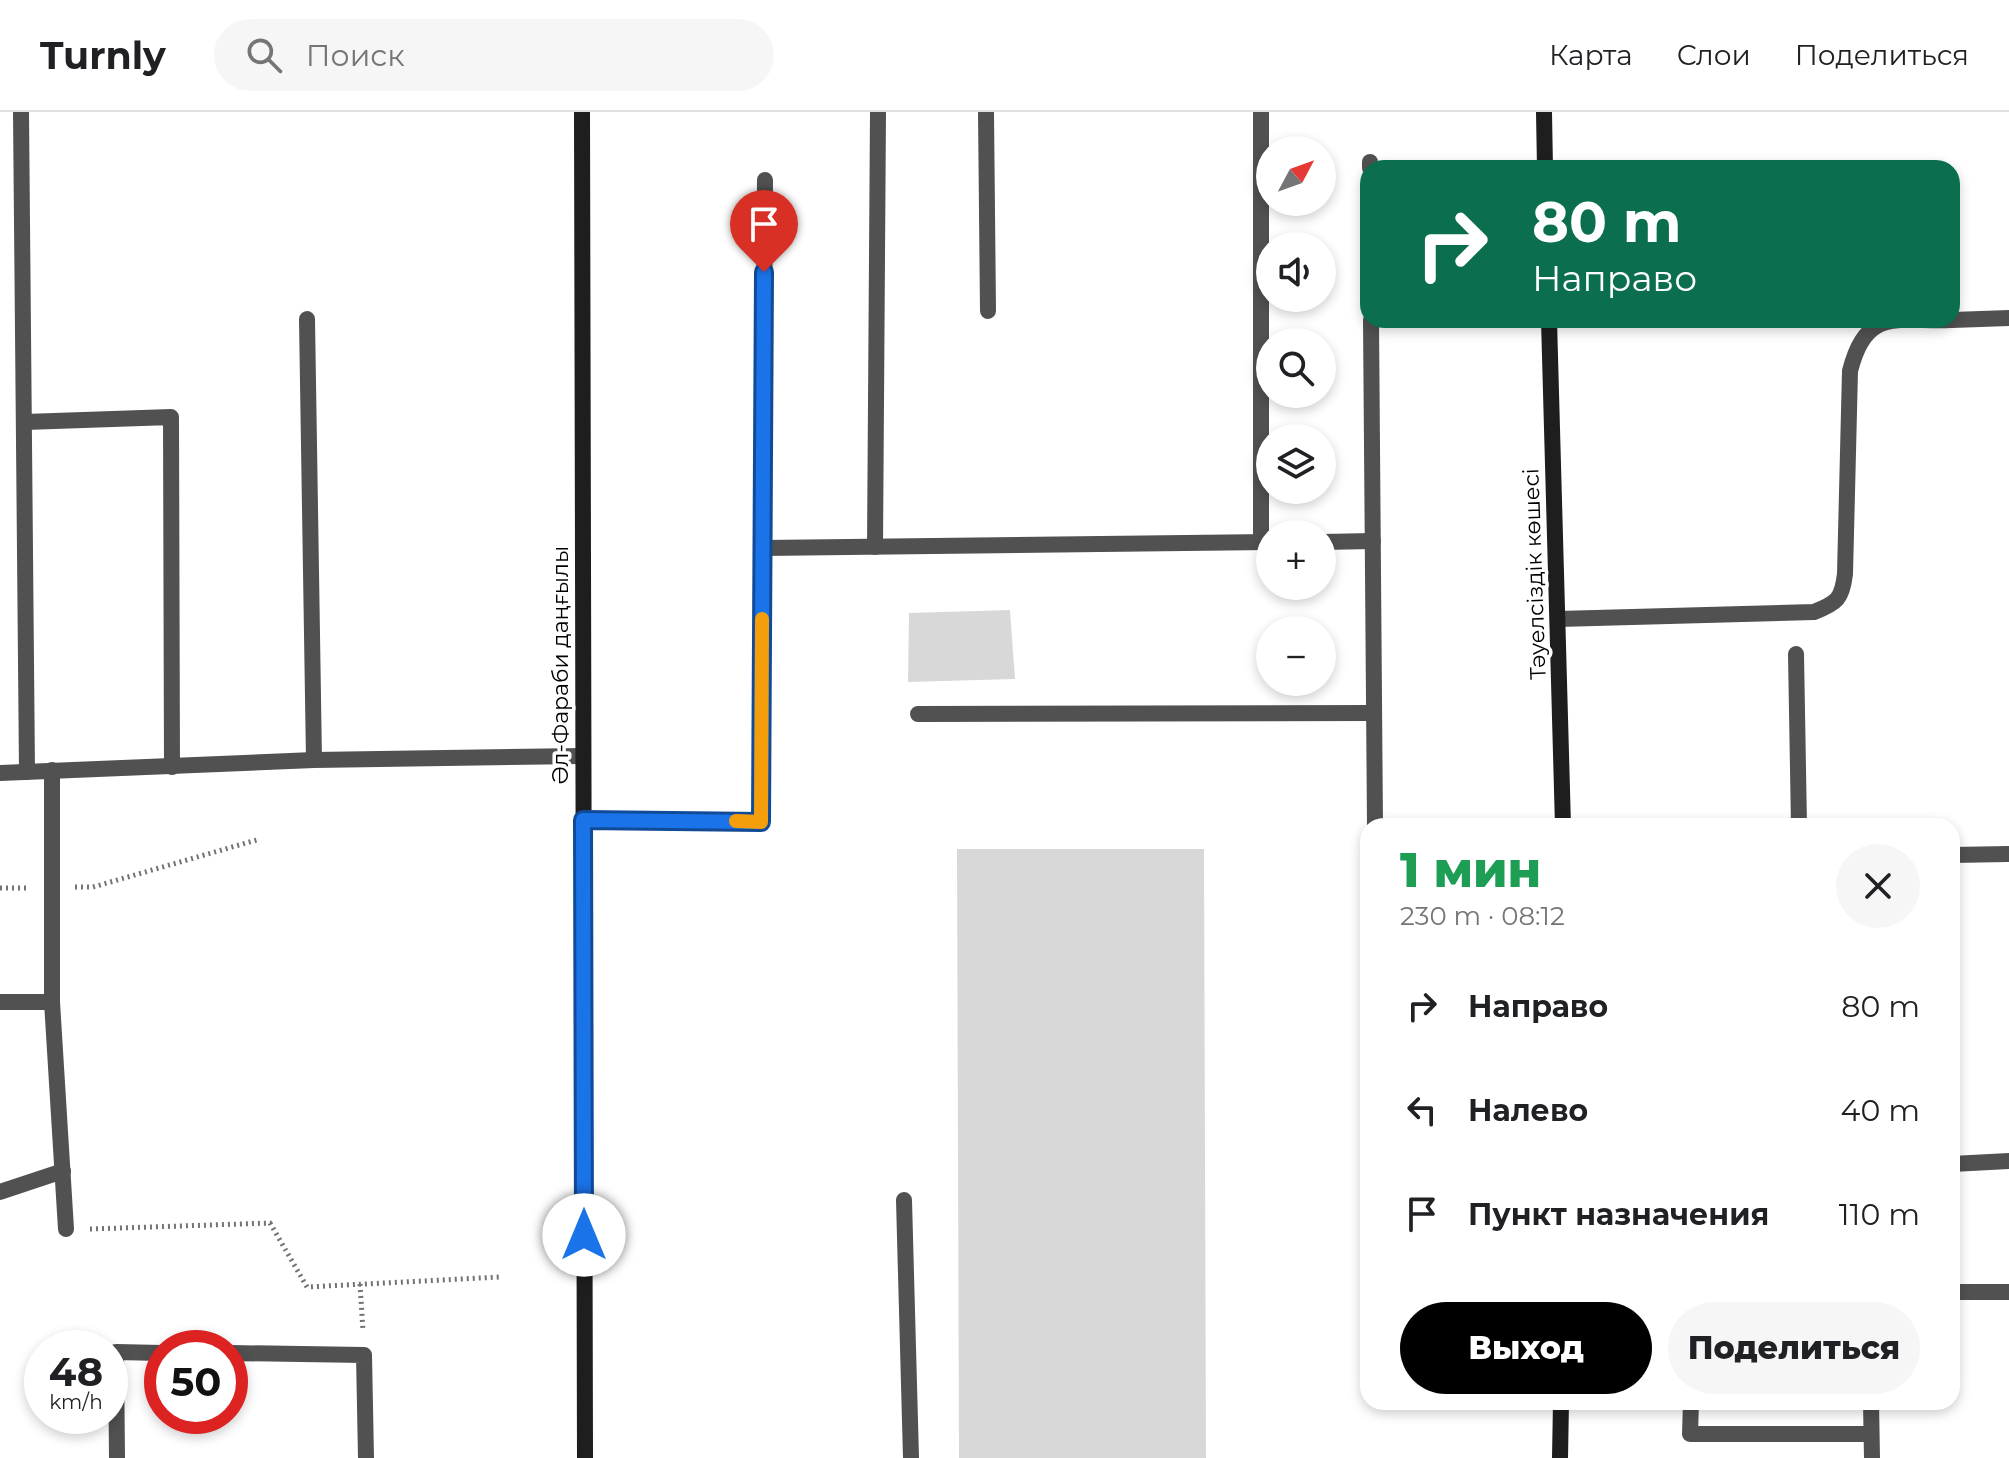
<!DOCTYPE html>
<html lang="ru">
<head>
<meta charset="utf-8">
<style>
	body { margin:0; font-family:Montserrat,sans-serif; background:#f6f6f6; color:#202124; height:100vh; display:flex; flex-direction:column; font-size:30px; white-space:nowrap }
	* { box-sizing:border-box; margin:0 }
	p { font-size:26px; color:#757577 }
	.icon { flex:none; width:44px; height:44px; fill:none; stroke:currentColor; stroke-width:2; stroke-linecap:round; stroke-linejoin:round }
	.map { position:relative; flex:1; overflow:hidden }
	.panel { position:absolute; left:1360px; top:706px; width:600px; height:592px; display:flex; flex-direction:column; background:#fff; border-radius:24px; box-shadow:0 4px 12px #0003 }
	.panel>* { flex:none }
	.banner { position:absolute; left:1360px; top:48px; width:600px; height:168px; border-radius:24px; box-shadow:0 4px 12px #0003; background:#0b6e4f; color:#fff; overflow:hidden }
	.needle { width:52px; rotate:49deg }
	.fabs { position:absolute; left:1256px; top:24px; display:grid; gap:16px }
	.fabs a { display:grid; place-items:center; width:80px; height:80px; border-radius:50%; background:#fff; box-shadow:0 4px 12px #0003; font-size:40px }
	.speed { position:absolute; left:24px; top:1218px; display:flex; gap:16px; font-size:40px; font-weight:700; text-align:center }
	.speed>* { display:grid; place-content:center; width:104px; height:104px; border-radius:50%; background:#fff; box-shadow:0 4px 12px #0003; line-height:1 }
	.speed small { font-size:20px; font-weight:400 }
	.speed .limit { border:12px solid #d22; background:#fff; color:#111 }
	.pin { position:absolute; display:grid; place-items:center; width:68px; height:68px; color:#fff; margin:-82px -34px; border-radius:50% 50% 50% 0; rotate:-45deg; box-shadow:0 0 8px #0007 }
	.pin .icon { rotate:45deg }
	.me { position:absolute; width:88px; margin:-44px; rotate:0deg; stroke-linejoin:round; filter:drop-shadow(0 0 6px #0008) }
	.turn { display:flex; align-items:center; gap:28px; height:168px; padding:0 40px; font-size:36px }
	.turn .icon { width:104px; height:104px; stroke-width:2.5 }
	.turn b { display:block; font-size:56px; line-height:68px }
	.round { display:grid; place-items:center; flex:none; width:84px; height:84px; border-radius:42px; background:#f6f6f6 }
	.summary { display:flex; align-items:center; justify-content:space-between; height:136px; padding:0 40px }
	h1 { font-size:48px; font-weight:800; line-height:60px; color:#1e9e55 }
	.primary-button { display:flex; gap:16px; margin-top:auto; padding:16px 40px }
	.primary-button a { flex:1; height:92px; border-radius:48px; background:#000; color:#fff; font-size:32px; font-weight:800; line-height:92px; text-align:center }
	.primary-button a+a { background:#f6f6f6; color:#202124 }
	ul { padding:0; list-style:none }
	li { display:flex; align-items:center; gap:24px; height:104px; padding:0 40px }
	li div { flex:1 }
	li b { display:block; font-size:30px }
	li em { font-style:normal }
	header { display:flex; align-items:center; gap:48px; box-sizing:border-box; height:112px; padding:0 40px; background:#fff; border-bottom:2px solid #e0e0e0 }
	header strong { font-size:38px }
	nav { display:flex; gap:44px; margin-inline-start:auto; font-size:28px }
	.search { width:560px; height:72px; background:#f6f6f6; display:flex; align-items:center; gap:20px; box-sizing:border-box; padding:0 28px; border-radius:44px; color:#757577; font-size:30px }
	.map>svg:first-child { display:block }
	.green { fill:#d8d8d8 }
	.lines { fill:none; stroke-linecap:round; stroke-linejoin:round }
	.path { stroke:#737373; stroke-width:5; stroke-dasharray:2 4; stroke-linecap:butt }
	.service { stroke:#515151; stroke-width:16 }
	.minor { stroke:#515151; stroke-width:16 }
	.secondary { stroke:#1e1e1e; stroke-width:16 }
	.route-casing { stroke:#114b97; stroke-width:20 }
	.route { stroke:#1a73e8; stroke-width:14 }
	.slow { stroke:#f59e0b; stroke-width:14 }
	.labels { text-anchor:middle; stroke-width:7; stroke-linejoin:round; paint-order:stroke }
	.street-label { font-size:22px; fill:#000; stroke:#fff }
</style>
</head>
<body>
<header>
<strong>Turnly</strong>
<div class="search"><svg class="icon" aria-label="search" viewBox="0 0 24 24"><circle cx="10" cy="10" r="6"/><path d="M15 15l6 6"/></svg>Поиск</div>
<nav><a>Карта</a><a>Слои</a><a>Поделиться</a></nav>
</header>
<div class="map">
<svg width="2009" height="1346" viewBox="0 0 2009 1346">
	<rect width="100%" height="100%" fill="#fff"/>
	<!-- green -->
	<g class="green">
		<polygon points="1010,498 1015,567 908,570 909,501"/>
		<polygon points="957,737 1204,737 1206,1346 959,1346"/>
	</g>
	<g class="lines">
		<!-- path -->
		<g class="path">
			<polyline points="75,775 93,775 260,727"/>
			<polyline points="0,776 29,776"/>
			<polyline points="90,1117 270,1111 307,1175 500,1165"/>
			<polyline points="360,1172 363,1219"/>
		</g>
		<!-- service -->
		<g class="service">
			<polyline points="21,0 27,660"/>
			<polyline points="986,0 988,199"/>
			<polyline points="1261,0 1261,430"/>
			<polyline points="1370,50 1370,56"/>
			<polyline points="307,207 314,648"/>
			<polyline points="1371,208 1375,714"/>
			<polyline points="1952,208 2009,206"/>
			<polyline points="25,310 171,305 172,655"/>
			<polyline points="1322,430 1373,429"/>
			<polyline points="875,435 878,0"/>
			<polyline points="763,436 1270,430"/>
			<path d="M1558 507 1814 500C1837 491 1842 487 1845 462L1850 259C1866 195 1896 210 1951 208"/>
			<polyline points="1796,542 1799,714"/>
			<polyline points="918,602 1374,601"/>
			<polyline points="52,658 52,890 66,1117"/>
			<polyline points="0,661 314,648 582,644"/>
			<polyline points="583,708 761,710 765,68"/>
			<polyline points="0,890 52,890"/>
			<polyline points="1952,1052 2009,1049"/>
			<polyline points="0,1080 63,1059"/>
			<polyline points="904,1088 911,1346"/>
			<polyline points="1952,1180 2009,1180"/>
			<polyline points="230,1241 364,1243 366,1346"/>
			<polyline points="1691,1290 1690,1322 1871,1322"/>
			<polyline points="1871,1290 1872,1346"/>
			<polyline points="117,1346 116,1240 162,1241"/>
		</g>
		<!-- minor -->
		<polyline class="minor" points="1952,743 2009,742"/>
		<!-- secondary -->
		<g class="secondary">
			<polyline points="582,0 585,1346"/>
			<polyline points="1544,0 1545,56"/>
			<polyline points="1549,208 1563,714"/>
			<polyline points="1560,1346 1561,1290"/>
		</g>
	</g>
	<g class="lines">
		<defs>
			<polyline id="route" points="584,1123 583,708 761,710 764,160"/>
		</defs>
		<!-- route casing -->
		<use href="#route" class="route-casing"/>
		<!-- route -->
		<use href="#route" class="route"/>
		<!-- slow -->
		<polyline class="slow" points="736,709 761,710 762,507"/>
	</g>
	<g class="labels">
		<!-- street labels -->
		<g class="street-label">
			<text transform="translate(1534 462) rotate(-92)" y="8">Тәуелсіздік көшесі</text>
			<text transform="translate(560 553) rotate(-90)" y="8">Әл-Фараби даңғылы</text>
		</g>
	</g>
</svg>
<div class="fabs">
<a><svg class="needle" viewBox="-14 -14 28 28"><path d="M0-13l5 13h-10z" fill="#e53935"/><path d="M0 13l5-13h-10z" fill="#757577"/></svg></a>
<a><svg class="icon" aria-label="sound" viewBox="0 0 24 24"><path d="M4 9h4l5-4v14l-5-4H4zM17 9q2 3 0 6"/></svg></a>
<a><svg class="icon" aria-label="search" viewBox="0 0 24 24"><circle cx="10" cy="10" r="6"/><path d="M15 15l6 6"/></svg></a>
<a><svg class="icon" aria-label="layers" viewBox="0 0 24 24"><path d="M12 4l9 5-9 5-9-5zM3 14l9 5 9-5"/></svg></a>
<a>+</a>
<a>−</a>
</div>
<div class="speed"><div>48<small>km/h</small></div><div class="limit">50</div></div>
<div class="pin" style="left:764px;top:160px;background:#d93025"><svg class="icon" aria-label="arrive" viewBox="0 0 24 24"><path d="M6 21V4h12l-3 4 3 4H6"/></svg></div>
<svg class="me" style="left:584px;top:1123px" viewBox="-20 -20 40 40"><circle r="19" fill="#fff"/><path d="M0-13L10 11 0 6-10 11z" fill="#1a73e8"/></svg>
<div class="banner">
<div class="turn"><svg class="icon" aria-label="right" viewBox="0 0 24 24"><path d="M7 20v-9h11M14 6l5 5-5 5"/></svg><div><b>80 m</b>Направо</div></div>
</div>
<section class="panel">
<div class="summary"><div><h1>1 мин</h1><p>230 m · 08:12</p></div><a class="round"><svg class="icon" aria-label="close" viewBox="0 0 24 24"><path d="M6 6l12 12M18 6L6 18"/></svg></a></div>
<ul>
<li><svg class="icon" aria-label="right" viewBox="0 0 24 24"><path d="M7 20v-9h11M14 6l5 5-5 5"/></svg><div><b>Направо</b></div><em>80 m</em></li>
<li><svg class="icon" aria-label="left" viewBox="0 0 24 24"><path d="M17 20v-9H6M10 6l-5 5 5 5"/></svg><div><b>Налево</b></div><em>40 m</em></li>
<li><svg class="icon" aria-label="arrive" viewBox="0 0 24 24"><path d="M6 21V4h12l-3 4 3 4H6"/></svg><div><b>Пункт назначения</b></div><em>110 m</em></li>
</ul>
<div class="primary-button"><a>Выход</a><a>Поделиться</a></div>
</section>
</div>
</body>
</html>
